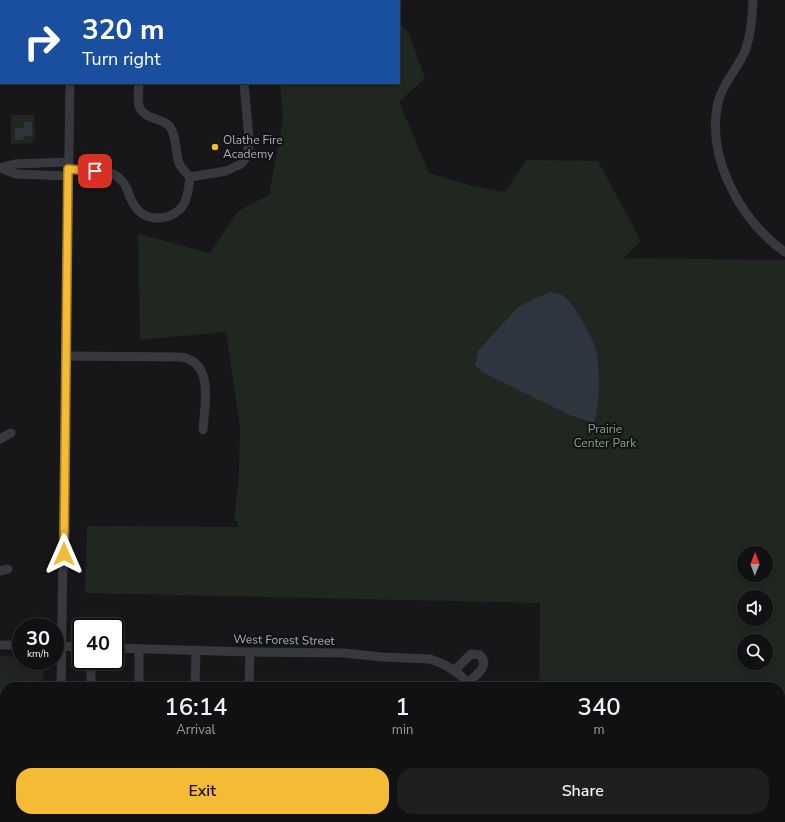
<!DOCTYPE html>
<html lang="en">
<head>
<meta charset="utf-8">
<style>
	body { margin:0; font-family:"Nunito Sans",sans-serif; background:#1e1f21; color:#f1f3f6; height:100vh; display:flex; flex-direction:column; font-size:15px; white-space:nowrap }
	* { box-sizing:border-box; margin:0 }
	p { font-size:13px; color:#9c9da0 }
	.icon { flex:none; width:22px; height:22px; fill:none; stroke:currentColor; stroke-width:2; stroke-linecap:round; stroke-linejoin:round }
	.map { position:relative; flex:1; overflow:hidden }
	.side { position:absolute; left:0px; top:682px; width:785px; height:140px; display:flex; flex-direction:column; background:#111113; border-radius:16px 16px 0 0; box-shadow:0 2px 6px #0003,0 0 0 1px #303133 }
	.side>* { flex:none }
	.top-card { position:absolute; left:0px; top:0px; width:400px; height:84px; box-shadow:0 2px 6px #0003,0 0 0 1px #303133; background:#1a4fa0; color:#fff; overflow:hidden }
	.needle { width:26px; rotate:1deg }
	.tools { position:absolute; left:737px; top:546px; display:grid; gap:8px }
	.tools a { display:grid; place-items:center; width:36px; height:36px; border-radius:50%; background:#111113; box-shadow:0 2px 6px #0003,0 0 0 1px #303133; font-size:20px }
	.speed { position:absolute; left:12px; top:618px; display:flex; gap:8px; font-size:20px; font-weight:700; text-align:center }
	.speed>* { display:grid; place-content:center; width:52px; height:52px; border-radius:50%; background:#111113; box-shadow:0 2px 6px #0003,0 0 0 1px #303133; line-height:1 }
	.speed small { font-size:10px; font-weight:400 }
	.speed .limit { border:2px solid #111; border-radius:6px; background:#fff; color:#111 }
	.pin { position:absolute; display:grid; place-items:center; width:34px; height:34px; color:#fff; margin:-17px; border-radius:8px; box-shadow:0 2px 6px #0006 }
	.me { position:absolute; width:44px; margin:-22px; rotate:0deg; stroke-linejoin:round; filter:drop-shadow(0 0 3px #0008) }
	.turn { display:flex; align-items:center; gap:14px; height:84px; padding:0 16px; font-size:18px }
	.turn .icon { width:52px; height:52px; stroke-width:2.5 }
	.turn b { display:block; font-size:28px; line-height:34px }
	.eta { display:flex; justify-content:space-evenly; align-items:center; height:68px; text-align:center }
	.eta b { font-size:24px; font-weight:600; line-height:28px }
	.primary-button { display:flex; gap:8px; margin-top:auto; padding:8px 16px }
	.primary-button a { flex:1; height:46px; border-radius:16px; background:#f5bb34; color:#111; font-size:16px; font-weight:600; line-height:46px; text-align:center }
	.primary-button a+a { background:#1e1f21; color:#f1f3f6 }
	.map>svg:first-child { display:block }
	.built { fill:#232326 }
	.green { fill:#1f2720; fill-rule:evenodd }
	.water { fill:#2d363e }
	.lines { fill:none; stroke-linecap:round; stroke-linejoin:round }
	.minor { stroke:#38393e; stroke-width:9 }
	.route-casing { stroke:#9f7a22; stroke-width:10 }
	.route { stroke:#f5bb34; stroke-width:7 }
	.poi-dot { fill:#f5bb34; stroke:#121214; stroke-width:1.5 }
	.labels { text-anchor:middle; stroke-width:4; stroke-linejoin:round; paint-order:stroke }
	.poi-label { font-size:12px; fill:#a9aeb9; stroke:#121214; text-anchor:start }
	.park-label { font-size:12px; fill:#80a584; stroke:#121214 }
	.street-label { font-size:12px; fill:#a9aeb9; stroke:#121214 }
</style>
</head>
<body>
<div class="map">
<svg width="785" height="822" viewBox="0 0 785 822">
	<rect width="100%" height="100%" fill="#171719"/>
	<!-- built -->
	<polygon class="built" points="0,656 21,657 21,661 44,661 43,687 5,687 5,817 42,817 42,822 0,822"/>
	<!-- green -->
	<g class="green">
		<rect x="248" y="0" width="68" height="1"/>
		<path d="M399 22 409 34 425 78 399 102 429 173 468 185 505 192 526 160 598 161 641 241 624 258 785 260V822H537V817H780V687H539L540 603 85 593 87 526 238 527V522L234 520 239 474 240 427 226 332 140 340 138 234 210 253 238 211 269 195 283 119 280 83H399ZM744 553H766V575H744ZM744 597H766V619H744ZM744 641H766V663H744Z"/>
		<polygon points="11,115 34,115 35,139 31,143 11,144"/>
		<polygon points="0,677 24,679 28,685 28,687 5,687 5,694 0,690"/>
		<polygon points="0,693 5,696 5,812 0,812"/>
	</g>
	<!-- water -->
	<g class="water">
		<polygon points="24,122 32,122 32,136 24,136 23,140 15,140 15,128 24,128"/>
		<path d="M551 292C555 293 562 294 565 297 576 307 592 336 596 350 600 365 600 409 594 423L569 415 482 372 475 365 478 351 517 308 533 299Z"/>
	</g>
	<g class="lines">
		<!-- minor -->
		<g class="minor">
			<path d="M753 0C752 17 751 35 745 51 738 68 724 82 719 99 704 155 740 220 785 252"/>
			<polyline points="70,1 70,0"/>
			<polyline points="0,168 15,164 68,162"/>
			<polyline points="1,168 16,174 68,176"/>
			<path d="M68 169C79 170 104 169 113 174 132 184 126 200 139 211 152 223 175 219 184 204 188 196 189 186 190 177 186 173 181 168 179 163 175 151 177 137 170 127 163 118 148 120 141 110 136 103 139 91 139 83"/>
			<polyline points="190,177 226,171 241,164 248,155 249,139 244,83"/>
			<path d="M66 356 181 357C184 358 188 358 190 360 213 370 204 410 203 430"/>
			<polyline points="0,439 11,433"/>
			<polyline points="0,571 8,569"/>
			<polyline points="0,645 21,645"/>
			<polyline points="55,646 81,647"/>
			<polyline points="115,648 250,652 344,653 382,657 430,659 441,663 450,668 460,675 470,687"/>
			<path d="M454 671 471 654 480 655C491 666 475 676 467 683"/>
			<polyline points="61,687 70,83"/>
			<polyline points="91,687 91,661"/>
			<polyline points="139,687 139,649"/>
			<polyline points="195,687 196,650"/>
			<polyline points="249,687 250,652"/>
			<polyline points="58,822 58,817"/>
			<polyline points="89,822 89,817"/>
			<polyline points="137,822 137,817"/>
			<polyline points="193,822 193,817"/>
			<polyline points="446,822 448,817"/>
		</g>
	</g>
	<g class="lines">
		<defs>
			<polyline id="route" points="64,554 68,169 95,171"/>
		</defs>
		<!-- route casing -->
		<use href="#route" class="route-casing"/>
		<!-- route -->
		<use href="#route" class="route"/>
	</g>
	<!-- markers -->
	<circle class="poi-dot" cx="215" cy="147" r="4"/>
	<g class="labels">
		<!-- poi labels -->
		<g class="poi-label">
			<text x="223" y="144">Olathe Fire<tspan x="223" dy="14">Academy</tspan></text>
		</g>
		<!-- park labels -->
		<g class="park-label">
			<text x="605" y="433">Prairie<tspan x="605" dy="14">Center Park</tspan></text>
		</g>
		<!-- street labels -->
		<g class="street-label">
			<text transform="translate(284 640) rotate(1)" y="4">West Forest Street</text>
		</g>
	</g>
</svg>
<div class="tools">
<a><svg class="needle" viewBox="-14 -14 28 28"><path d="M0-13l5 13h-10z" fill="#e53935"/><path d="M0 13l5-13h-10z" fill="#9c9da0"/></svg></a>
<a><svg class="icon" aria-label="sound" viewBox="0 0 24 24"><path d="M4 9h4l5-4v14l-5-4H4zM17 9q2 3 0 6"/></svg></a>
<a><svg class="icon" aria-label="search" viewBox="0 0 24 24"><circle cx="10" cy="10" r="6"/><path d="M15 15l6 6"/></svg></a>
</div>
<div class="speed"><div>30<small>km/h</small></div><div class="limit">40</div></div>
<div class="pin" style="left:95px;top:171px;background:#d93025"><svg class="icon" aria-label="arrive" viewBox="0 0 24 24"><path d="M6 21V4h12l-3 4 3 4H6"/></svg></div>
<svg class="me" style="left:64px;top:554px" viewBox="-20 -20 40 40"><path d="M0-17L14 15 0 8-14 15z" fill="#f5bb34" stroke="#fff" stroke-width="4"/></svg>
<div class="top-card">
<div class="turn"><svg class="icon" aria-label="right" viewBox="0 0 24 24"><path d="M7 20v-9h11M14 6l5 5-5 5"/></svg><div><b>320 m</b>Turn right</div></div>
</div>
<section class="side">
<div class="eta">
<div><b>16:14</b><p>Arrival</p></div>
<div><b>1</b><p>min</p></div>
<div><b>340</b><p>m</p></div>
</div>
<div class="primary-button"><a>Exit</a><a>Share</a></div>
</section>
</div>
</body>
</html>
